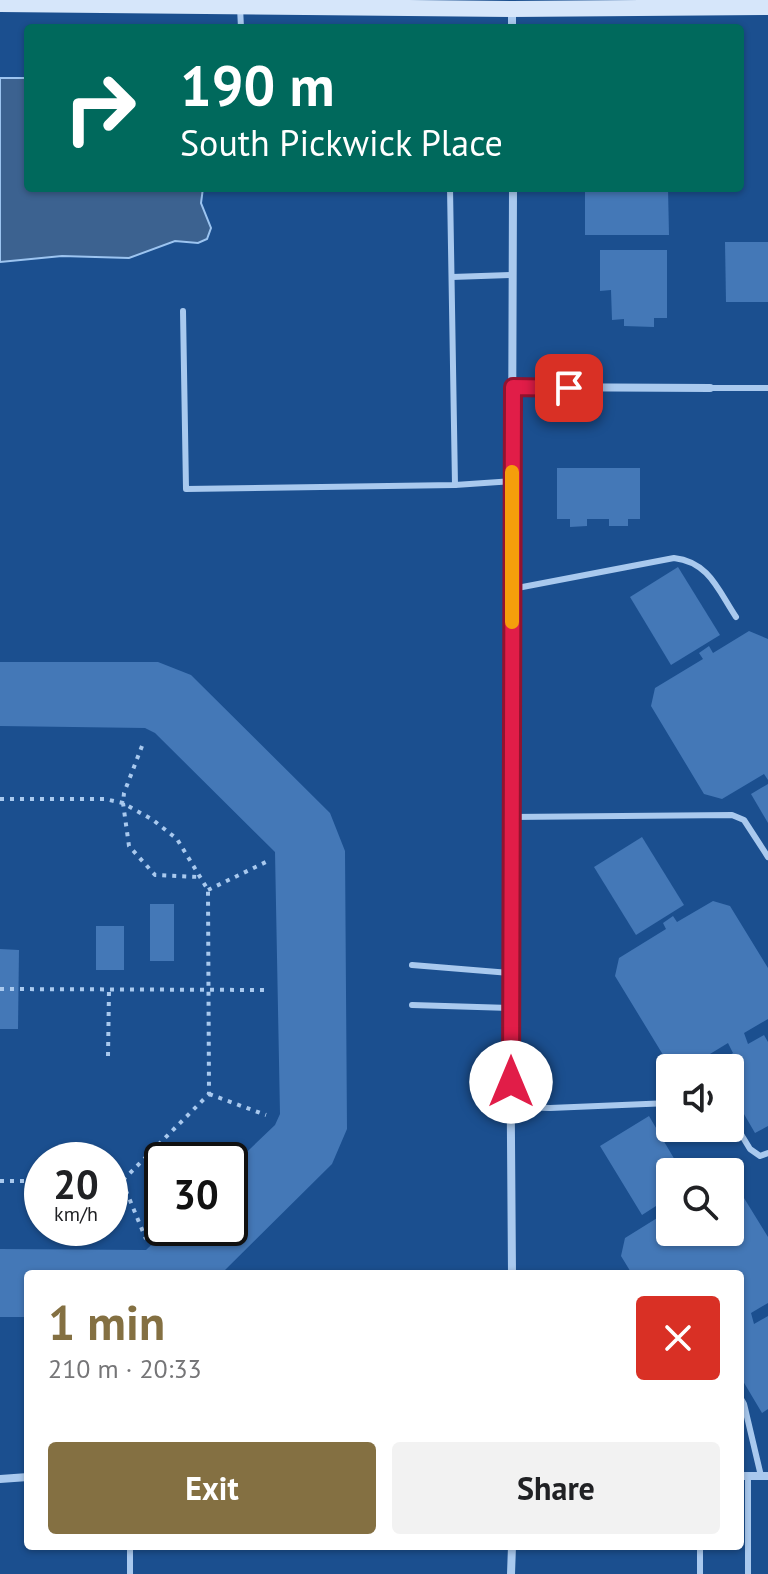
<!DOCTYPE html>
<html lang="en">
<head>
<meta charset="utf-8">
<style>
	body { margin:0; font-family:"PT Sans",sans-serif; background:#f2f2f2; color:#202124; height:100vh; display:flex; flex-direction:column; font-size:30px; white-space:nowrap }
	* { box-sizing:border-box; margin:0 }
	p { font-size:26px; color:#757577 }
	.icon { flex:none; width:44px; height:44px; fill:none; stroke:currentColor; stroke-width:2; stroke-linecap:round; stroke-linejoin:round }
	.map { position:relative; flex:1; overflow:hidden }
	.panel { position:absolute; left:24px; top:1270px; width:720px; height:280px; display:flex; flex-direction:column; background:#fff; border-radius:8px; box-shadow:0 2px 6px #0004 }
	.panel>* { flex:none }
	.guide { position:absolute; left:24px; top:24px; width:720px; height:168px; border-radius:8px; box-shadow:0 2px 6px #0004; background:#00695c; color:#fff; overflow:hidden }
	.tools { position:absolute; left:656px; top:1054px; display:grid; gap:16px }
	.tools a { display:grid; place-items:center; width:88px; height:88px; border-radius:8px; background:#fff; box-shadow:0 2px 6px #0004; font-size:40px }
	.speed { position:absolute; left:24px; top:1142px; display:flex; gap:16px; font-size:40px; font-weight:700; text-align:center }
	.speed>* { display:grid; place-content:center; width:104px; height:104px; border-radius:50%; background:#fff; box-shadow:0 2px 6px #0004; line-height:1 }
	.speed small { font-size:20px; font-weight:400 }
	.speed .limit { border:4px solid #111; border-radius:12px; background:#fff; color:#111 }
	.pin { position:absolute; display:grid; place-items:center; width:68px; height:68px; color:#fff; margin:-34px; border-radius:16px; box-shadow:0 4px 12px #0006 }
	.me { position:absolute; width:88px; margin:-44px; rotate:0deg; stroke-linejoin:round; filter:drop-shadow(0 0 6px #0008) }
	.turn { display:flex; align-items:center; gap:28px; height:168px; padding:0 24px; font-size:36px }
	.turn .icon { width:104px; height:104px; stroke-width:2.5 }
	.turn b { display:block; font-size:56px; line-height:68px }
	.round { display:grid; place-items:center; flex:none; width:84px; height:84px; border-radius:8px; background:#f2f2f2 }
	.summary { display:flex; align-items:center; justify-content:space-between; height:136px; padding:0 24px }
	h1 { font-size:48px; font-weight:800; line-height:60px; color:#847042 }
	.primary-button { display:flex; gap:16px; margin-top:auto; padding:16px 24px }
	.primary-button a { flex:1; height:92px; border-radius:8px; background:#847042; color:#fff; font-size:32px; font-weight:800; line-height:92px; text-align:center }
	.primary-button a+a { background:#f2f2f2; color:#202124 }
	.map>svg:first-child { display:block }
	.water { fill:#3c6290; stroke:#9cc4f0; stroke-width:2 }
	.building { fill:#4478b7 }
	.lines { fill:none; stroke-linecap:round; stroke-linejoin:round }
	.path { stroke:#a9c9ee; stroke-width:4; stroke-dasharray:4 6; stroke-linecap:butt }
	.service { stroke:#a9c9ee; stroke-width:6 }
	.minor { stroke:#a9c9ee; stroke-width:8 }
	.secondary { stroke:#d6e6fa; stroke-width:16 }
	.route-casing { stroke:#92132f; stroke-width:20 }
	.route { stroke:#e11d48; stroke-width:14 }
	.slow { stroke:#f59e0b; stroke-width:14 }
</style>
</head>
<body>
<div class="map">
<svg width="768" height="1574" viewBox="0 0 768 1574">
	<rect width="100%" height="100%" fill="#1b4f8f"/>
	<!-- water -->
	<polygon class="water" points="0,78 28,78 28,188 203,188 201,203 211,228 207,239 198,243 175,241 129,258 62,256 0,262"/>
	<!-- building -->
	<g class="building">
		<polygon points="585,188 668,188 669,235 585,235"/>
		<polygon points="725,242 768,242 768,302 726,302"/>
		<polygon points="600,250 667,250 667,318 654,318 654,327 624,326 624,319 612,320 611,290 600,291"/>
		<polygon points="557,468 640,468 640,519 628,519 628,526 609,526 609,519 587,519 587,526 570,527 570,519 557,519"/>
		<polygon points="678,567 720,635 671,665 630,597"/>
		<polygon points="749,631 768,639 768,780 764,774 722,799 704,794 651,706 655,688 703,659 699,653 709,646 713,653"/>
		<polygon points="0,662 158,662 191,675 330,813 345,851 347,1129 332,1164 221,1274 28,1274 28,1317 0,1317 0,1249 146,1250 169,1228 230,1228 230,1168 275,1125 280,1114 275,852 155,733 145,728 0,726"/>
		<polygon points="768,784 768,823 751,794"/>
		<polygon points="642,837 684,905 636,935 594,867"/>
		<polygon points="713,901 730,906 768,968 768,1019 744,1033 748,1044 764,1035 768,1042 768,1126 755,1133 730,1090 730,1068 717,1068 715,1064 733,1053 728,1043 687,1068 668,1063 615,976 619,958 666,929 663,923 673,916 677,922"/>
		<rect x="150" y="904" width="24" height="57"/>
		<rect x="96" y="926" width="28" height="44"/>
		<polygon points="0,949 19,950 18,1029 0,1029"/>
		<polygon points="649,1116 682,1172 670,1172 670,1197 642,1215 600,1146"/>
		<polygon points="730,1184 736,1185 768,1237 768,1303 751,1313 754,1324 768,1316 768,1409 762,1413 740,1376 740,1274 632,1274 621,1256 625,1238 670,1210 670,1232 730,1232"/>
	</g>
	<g class="lines">
		<!-- path -->
		<g class="path">
			<polyline points="142,746 124,793 123,803 129,846 155,875 199,877"/>
			<polyline points="0,799 105,799 123,803 153,820 177,839 208,890 209,1094 122,1181 110,1181"/>
			<polyline points="208,890 268,861"/>
			<polyline points="0,989 267,990"/>
			<polyline points="108,1056 109,989"/>
			<polyline points="209,1094 266,1115"/>
			<polyline points="0,1181 42,1181"/>
			<polyline points="122,1181 146,1239"/>
		</g>
		<!-- service -->
		<g class="service">
			<polyline points="240,7 241,28"/>
			<polyline points="450,188 455,485"/>
			<polyline points="452,277 513,275"/>
			<polyline points="183,311 186,489 455,485 512,481"/>
			<polyline points="710,388 768,388"/>
			<path d="M512 589 674 558C709 562 718 590 736 617"/>
			<polyline points="511,817 732,815 744,820 768,857"/>
			<polyline points="412,965 510,973"/>
			<polyline points="412,1005 510,1008"/>
			<polyline points="511,1107 550,1108 670,1103"/>
			<polyline points="730,1116 750,1149 760,1156 768,1153"/>
			<polyline points="740,1397 744,1404 761,1476"/>
			<polyline points="748,1476 748,1574"/>
			<polyline points="130,1546 130,1574"/>
			<polyline points="700,1546 700,1574"/>
		</g>
		<!-- minor -->
		<g class="minor">
			<polyline points="512,9 512,28"/>
			<polyline points="513,387 710,388"/>
			<polyline points="512,1274 510,1008 513,188"/>
			<polyline points="740,1476 768,1476"/>
			<polyline points="0,1479 28,1477"/>
			<polyline points="511,1574 512,1546"/>
		</g>
		<!-- secondary -->
		<polyline class="secondary" points="0,4 512,9 768,7"/>
	</g>
	<g class="lines">
		<defs>
			<polyline id="route" points="511,1082 513,387 569,388"/>
		</defs>
		<!-- route casing -->
		<use href="#route" class="route-casing"/>
		<!-- route -->
		<use href="#route" class="route"/>
		<!-- slow -->
		<polyline class="slow" points="512,622 512,472"/>
	</g>
</svg>
<div class="tools">
<a><svg class="icon" aria-label="sound" viewBox="0 0 24 24"><path d="M4 9h4l5-4v14l-5-4H4zM17 9q2 3 0 6"/></svg></a>
<a><svg class="icon" aria-label="search" viewBox="0 0 24 24"><circle cx="10" cy="10" r="6"/><path d="M15 15l6 6"/></svg></a>
</div>
<div class="speed"><div>20<small>km/h</small></div><div class="limit">30</div></div>
<div class="pin" style="left:569px;top:388px;background:#d93025"><svg class="icon" aria-label="arrive" viewBox="0 0 24 24"><path d="M6 21V4h12l-3 4 3 4H6"/></svg></div>
<svg class="me" style="left:511px;top:1082px" viewBox="-20 -20 40 40"><circle r="19" fill="#fff"/><path d="M0-13L10 11 0 6-10 11z" fill="#e11d48"/></svg>
<div class="guide">
<div class="turn"><svg class="icon" aria-label="right" viewBox="0 0 24 24"><path d="M7 20v-9h11M14 6l5 5-5 5"/></svg><div><b>190 m</b>South Pickwick Place</div></div>
</div>
<section class="panel">
<div class="summary"><div><h1>1 min</h1><p>210 m · 20:33</p></div><a class="round" style="background:#d93025;color:#fff"><svg class="icon" aria-label="close" viewBox="0 0 24 24"><path d="M6 6l12 12M18 6L6 18"/></svg></a></div>
<div class="primary-button"><a>Exit</a><a>Share</a></div>
</section>
</div>
</body>
</html>
